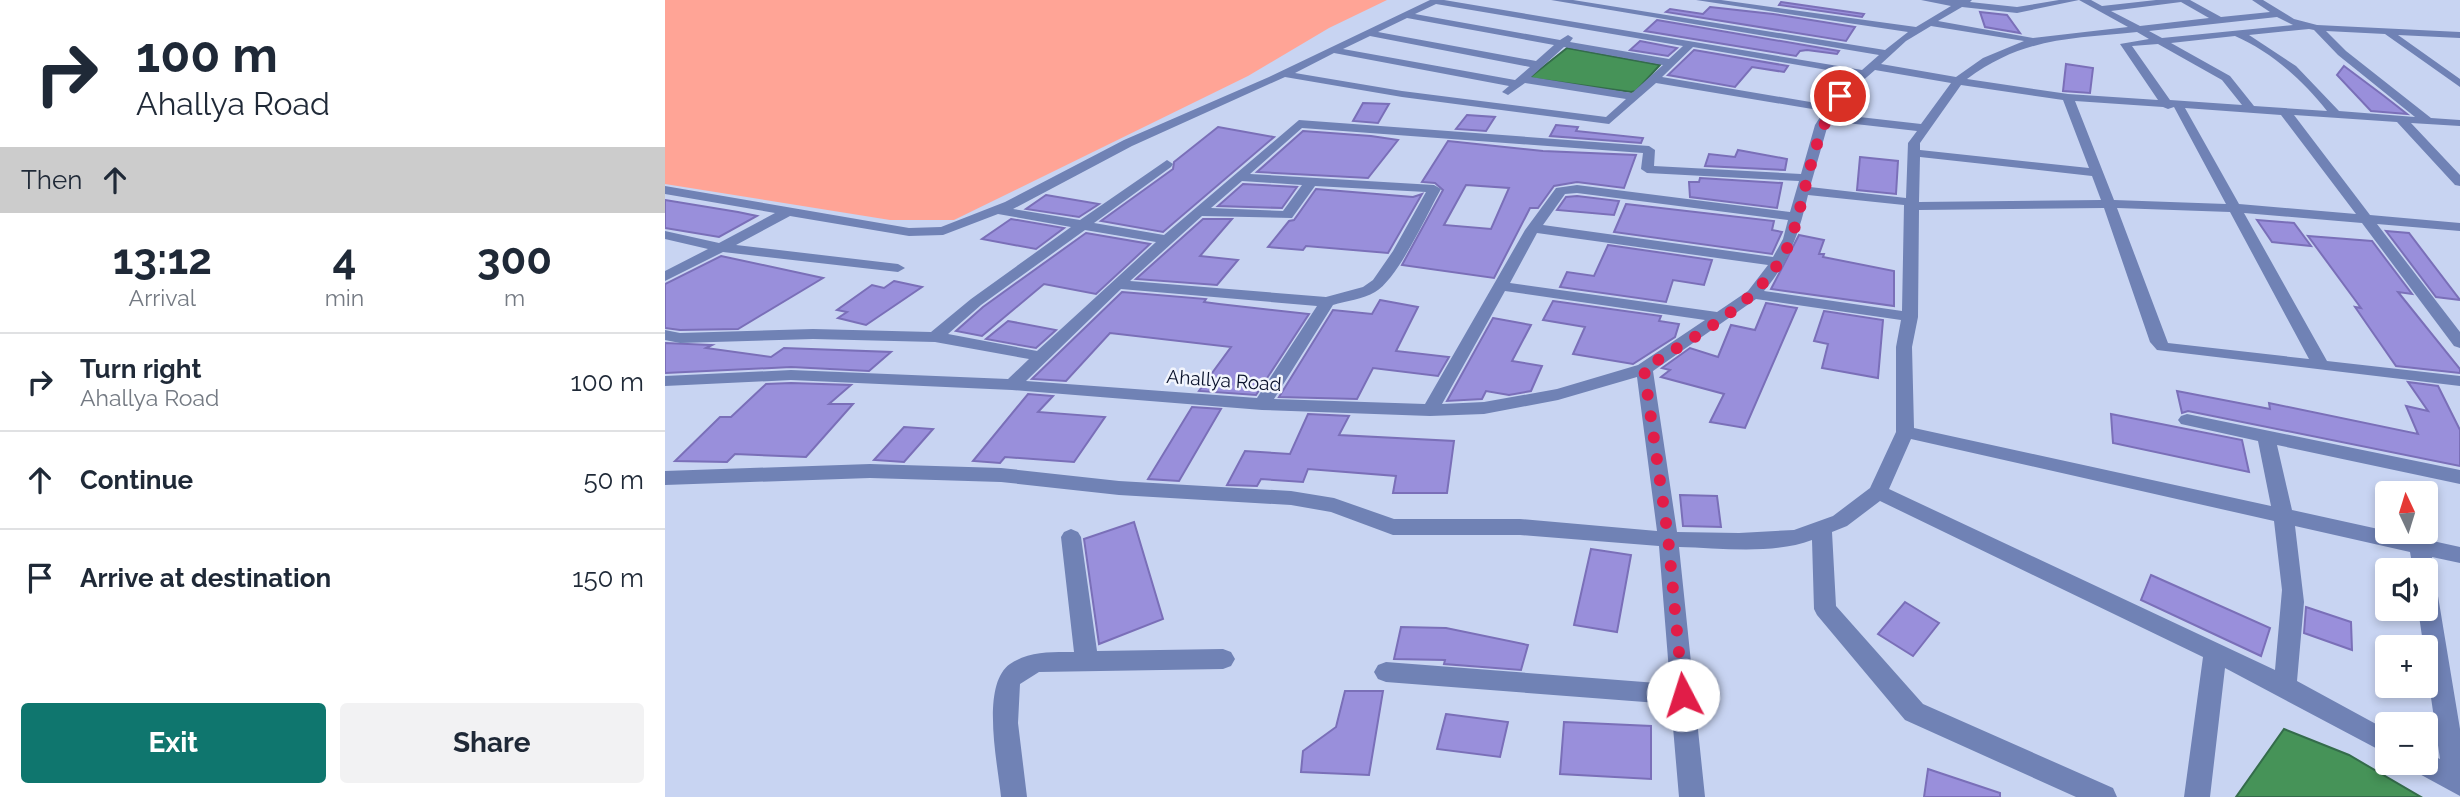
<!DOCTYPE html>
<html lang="en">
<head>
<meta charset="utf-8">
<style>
	body { margin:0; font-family:Raleway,sans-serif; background:#f2f2f3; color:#1f2937; height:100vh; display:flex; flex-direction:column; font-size:26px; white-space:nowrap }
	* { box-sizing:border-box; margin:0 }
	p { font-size:23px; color:#747a83 }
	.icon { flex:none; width:38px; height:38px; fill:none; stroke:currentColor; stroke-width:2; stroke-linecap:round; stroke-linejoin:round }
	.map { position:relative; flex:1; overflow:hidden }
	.drawer { display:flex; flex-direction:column; background:#fff; width:665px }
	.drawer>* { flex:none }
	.top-card { background:#fff; color:#1f2937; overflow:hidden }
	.needle { width:46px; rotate:356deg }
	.buttons { position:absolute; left:1710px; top:481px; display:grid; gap:14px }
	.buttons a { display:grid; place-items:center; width:63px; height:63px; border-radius:7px; background:#fff; box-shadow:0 4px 10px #0003; font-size:35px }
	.pin { position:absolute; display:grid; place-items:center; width:60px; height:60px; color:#fff; margin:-30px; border:4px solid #fff; border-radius:50%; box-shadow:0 2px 7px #0007 }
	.me { position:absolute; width:77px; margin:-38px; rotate:355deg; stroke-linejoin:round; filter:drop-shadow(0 0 5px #0008) }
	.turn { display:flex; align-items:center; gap:24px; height:147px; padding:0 21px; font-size:32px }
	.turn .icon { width:91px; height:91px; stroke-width:2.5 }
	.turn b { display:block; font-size:49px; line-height:60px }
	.then { display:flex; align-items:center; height:66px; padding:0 21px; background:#0003; gap:14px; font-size:26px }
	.eta { display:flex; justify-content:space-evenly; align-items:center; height:119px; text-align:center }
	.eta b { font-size:42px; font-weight:700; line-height:49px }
	.button { display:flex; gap:14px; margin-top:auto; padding:14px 21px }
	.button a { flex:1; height:80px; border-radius:7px; background:#0f766e; color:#fff; font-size:28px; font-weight:700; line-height:80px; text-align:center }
	.button a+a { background:#f2f2f3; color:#1f2937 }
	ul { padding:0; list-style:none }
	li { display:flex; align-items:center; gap:21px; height:98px; padding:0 21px; border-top:2px solid #e0e1e3 }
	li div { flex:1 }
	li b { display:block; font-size:26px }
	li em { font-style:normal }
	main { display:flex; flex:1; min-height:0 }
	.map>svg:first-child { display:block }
	.green { fill:#ffa496 }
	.water { fill:#469358; stroke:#346c4b; stroke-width:2 }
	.building { fill:#998fdb; stroke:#7a6fb8; stroke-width:2; fill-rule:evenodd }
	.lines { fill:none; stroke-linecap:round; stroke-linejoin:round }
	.minor { fill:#7082b5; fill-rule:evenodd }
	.route { stroke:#e11d48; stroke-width:12; stroke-dasharray:0 21.6 }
	.labels { text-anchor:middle; stroke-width:5; stroke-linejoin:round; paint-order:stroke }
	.street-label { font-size:19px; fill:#0a122c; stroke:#f2f5fd }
</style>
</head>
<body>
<main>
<section class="drawer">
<div class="top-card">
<div class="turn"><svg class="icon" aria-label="right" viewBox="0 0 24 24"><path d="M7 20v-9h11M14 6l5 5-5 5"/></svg><div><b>100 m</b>Ahallya Road</div></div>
<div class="then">Then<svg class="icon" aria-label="ahead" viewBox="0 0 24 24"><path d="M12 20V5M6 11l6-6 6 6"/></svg></div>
</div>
<div class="eta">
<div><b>13:12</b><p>Arrival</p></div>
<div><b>4</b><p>min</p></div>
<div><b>300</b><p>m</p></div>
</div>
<ul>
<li><svg class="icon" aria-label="right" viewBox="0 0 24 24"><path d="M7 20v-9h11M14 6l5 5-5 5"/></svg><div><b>Turn right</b><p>Ahallya Road</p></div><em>100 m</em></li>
<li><svg class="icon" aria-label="ahead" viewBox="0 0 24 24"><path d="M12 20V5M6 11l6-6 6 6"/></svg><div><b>Continue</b></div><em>50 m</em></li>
<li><svg class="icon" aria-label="arrive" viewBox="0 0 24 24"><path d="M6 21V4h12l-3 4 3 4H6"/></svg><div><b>Arrive at destination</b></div><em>150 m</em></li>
</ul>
<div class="button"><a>Exit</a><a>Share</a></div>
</section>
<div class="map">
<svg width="1795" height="797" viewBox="0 0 1795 797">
	<rect width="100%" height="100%" fill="#c8d4f2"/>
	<!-- green -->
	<polygon class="green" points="0,0 722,0 664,28 583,76 289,220 225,220 0,184"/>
	<!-- water -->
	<g class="water">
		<polygon points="902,48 995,65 971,91 966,92 864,78"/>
		<polygon points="1619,729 1684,755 1756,797 1571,797"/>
	</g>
	<!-- building -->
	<g class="building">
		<polygon points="1116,2 1199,14 1197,17 1114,5"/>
		<polygon points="1045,7 1108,14 1190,27 1181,41 1001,12 1005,9 1038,14"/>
		<polygon points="1315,12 1342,15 1355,33 1320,27"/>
		<polygon points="992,20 1174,51 1172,54 1142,50 1135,51 1131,56 980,31"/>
		<polygon points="975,41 1012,48 1003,56 965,50"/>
		<polygon points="1029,50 1123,66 1119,72 1087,67 1070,87 1003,75"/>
		<polygon points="1401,64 1428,68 1425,93 1398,91"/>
		<polygon points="1679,66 1719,96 1742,114 1706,111 1672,75"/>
		<polygon points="698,103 724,104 713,123 688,121"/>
		<polygon points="802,115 830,117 821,131 791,129"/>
		<polygon points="891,125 913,127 911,131 978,138 976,143 885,136"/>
		<polygon points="553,127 609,137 498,232 436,221 508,169 509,162"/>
		<polygon points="638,131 706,136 733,140 703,178 592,172"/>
		<path d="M783 141 878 151 971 155 959 188 912 182 889 186 873 208H865L863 212 829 278 737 265 778 190 770 183 757 182ZM801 185 844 188 826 229 779 225Z"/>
		<polygon points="1073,150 1122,159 1120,170 1040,166 1044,154 1070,157"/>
		<polygon points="1195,157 1233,161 1231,194 1192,190"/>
		<polygon points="1035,178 1117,183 1112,208 1025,197 1024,182 1034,182"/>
		<polygon points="578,184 632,187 617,208 553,206"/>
		<polygon points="651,189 748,197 757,194 723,253 641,246 638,250 603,247 624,221 629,220"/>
		<polygon points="381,195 434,204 414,217 361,209"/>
		<polygon points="912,196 954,201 949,215 892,210 901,197"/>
		<polygon points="0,200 73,212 92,216 54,237 0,228"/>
		<polygon points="961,204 1109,221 1107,230 1117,232 1107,254 949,232"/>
		<polygon points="346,219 399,228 371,249 317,239"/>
		<polygon points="538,219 567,219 535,256 573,260 552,285 471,279"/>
		<polygon points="1592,220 1629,223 1646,246 1607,242"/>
		<polygon points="1721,231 1744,233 1795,300 1771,297"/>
		<polygon points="421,233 485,244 431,294 379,284 317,336 291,331 318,307"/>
		<polygon points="1134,235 1159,240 1154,254 1159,254 1158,257 1229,271 1229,306 1106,289"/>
		<polygon points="1643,236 1707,241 1747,294 1733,292 1795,369 1795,373 1731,366 1690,307 1696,308"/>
		<polygon points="943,245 1047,260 1039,285 1008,280 1001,302 895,287 902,272 929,276"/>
		<polygon points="56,256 158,278 73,329 15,330 0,328 0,284"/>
		<polygon points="229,281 257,287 201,325 173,318 182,312 172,310 207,285 219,288"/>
		<polygon points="457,292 541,299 539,302 554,304 644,314 591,395 534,391 566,347 445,333 401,381 367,379"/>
		<polygon points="715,300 753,307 731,351 784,357 773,376 708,368 692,399 614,397 668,310 707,314"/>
		<polygon points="888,301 996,316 994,321 1014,324 1010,337 968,364 908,354 920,327 878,320"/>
		<polygon points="1101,303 1132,308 1080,428 1045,422 1059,394 996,377 1005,370 997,368 1025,348 1053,357 1066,325 1090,330"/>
		<polygon points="1159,311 1218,320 1213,378 1157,368 1163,344 1149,341"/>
		<polygon points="828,318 866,325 847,361 877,366 866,391 844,395 821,391 817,399 782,401"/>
		<polygon points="343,321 391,330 371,348 321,339"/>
		<polygon points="0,343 47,345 41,348 106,357 119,348 226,352 204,371 126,367 0,373"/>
		<polygon points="1743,382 1773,386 1795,430 1795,466 1523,411 1517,413 1512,391 1605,409 1604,403 1753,434 1741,406 1763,411"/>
		<polygon points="126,383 186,385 164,404 188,404 141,457 70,454 62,462 10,461 55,417 66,417 101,384"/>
		<polygon points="363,394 388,396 373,412 440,417 409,462 340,457 335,463 308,461"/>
		<polygon points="527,407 556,409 514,481 483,479"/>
		<polygon points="643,414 684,416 674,435 789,441 782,493 728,493 731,476 643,469 638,482 596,479 592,486 562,485 580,451 625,454"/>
		<polygon points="1446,414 1577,440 1584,472 1448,443"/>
		<polygon points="239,427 268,429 239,462 209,460"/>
		<polygon points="1015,495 1052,496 1056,527 1018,526"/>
		<polygon points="469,522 498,619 434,644 419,539"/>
		<polygon points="926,549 966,555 952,632 909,625"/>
		<polygon points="1486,575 1605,628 1596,656 1476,600"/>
		<polygon points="1240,602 1274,623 1248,656 1213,634"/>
		<polygon points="1641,607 1686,622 1687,650 1639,633"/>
		<polygon points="736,627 781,628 863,645 856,670 779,664 780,660 729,659"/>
		<polygon points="680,691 718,691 704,775 636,772 638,751 671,727"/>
		<polygon points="781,714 843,722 835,757 772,749"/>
		<polygon points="899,722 986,726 986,779 895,774"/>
		<polygon points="1263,769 1335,793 1335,797 1259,797"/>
	</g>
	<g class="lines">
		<!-- minor -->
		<g class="minor">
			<path d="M765 0H779L1197 70 1214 55 886 0H908L1220 50 1243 32 1031 0H1056L1251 27 1286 6 1256 0H1307L1305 2 1352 7 1394 0H1426L1437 6 1491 0H1525L1556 17 1605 12 1587 0H1598L1629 19 1652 25 1795 32V38L1733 35 1795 79V87L1720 34 1661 31 1681 51 1766 118 1795 120V126L1746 123 1795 175V186L1790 185 1732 122 1629 115 1705 215 1795 223V231L1712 224 1795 332V348L1789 346 1697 223 1579 213 1662 361 1795 376V386L1492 350 1485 342 1439 208 1254 210 1253 317 1247 347 1249 428 1606 506 1593 441 1516 424 1513 420 1516 416 1522 414 1795 470V484L1612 445 1627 510 1795 547V563L1767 557 1769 570 1763 577 1771 584 1795 729V796L1749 771 1745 763H1760V752L1775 759 1753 609H1760V570H1748L1745 552 1630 526 1639 602 1632 681 1722 730V754L1560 668 1545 797H1519L1538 657 1215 501 1182 526 1167 532 1171 606 1258 704 1448 788 1452 797H1411L1240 720 1152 615 1149 609 1147 540C1107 555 1056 548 1014 547L1040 797H1014L1006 704 721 682 713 679 709 672 713 665 721 662 1005 684 994 546 855 535H728L666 512 626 505 454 495 336 482 205 478 0 485V471L205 464 336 468 454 481 626 491 669 498 729 519H855L992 531 972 377 893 400 819 414 765 416 597 410 347 390 126 380 0 386V376L126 370 343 379 364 359 270 342 148 339 15 343 0 340V330L15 333 148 329 266 332 306 299 406 227 333 214 278 235 244 236 125 216 71 245 233 264 240 268 233 272 58 252 0 281V271L43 249 0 239V231L54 243 110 213 0 194V186L244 228 276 227 340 202 459 140 604 77ZM1414 0 1463 27 1368 38 1273 21 1297 7 1352 13ZM1516 2 1544 18 1475 26 1446 11ZM771 4 1018 46 1004 59 905 42 908 38 903 35 895 40 750 14ZM1612 17 1628 25 1497 38 1484 31ZM742 18 889 45 871 61 713 32ZM1266 26 1359 41 1318 58 1291 77 1216 64 1241 41ZM1644 29 1649 30 1673 55 1750 117 1674 111 1631 66 1584 35ZM1472 32 1484 39 1455 44 1493 100 1403 94 1302 79C1359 37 1405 39 1472 32ZM705 36 865 67 850 80 678 49ZM1570 36C1605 51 1638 80 1662 111L1589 106 1565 76 1506 43ZM1493 44 1557 80 1577 105 1505 100 1467 46ZM899 47 998 65 967 93 866 77ZM1028 47 1191 75 1171 93 1163 105 997 77ZM669 53 844 86 837 92 843 95 860 83 961 99 941 117 737 91 630 73ZM1210 70 1286 83 1256 124 1168 114 1179 97ZM620 77 737 97 944 124 991 83 1159 111 1150 125 1136 174 989 166 990 150 984 146 634 120 499 235 429 223 506 167 508 164 502 160 415 220 348 209 467 146ZM1296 85 1398 100 1424 168 1255 150V143ZM1410 101 1498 107 1503 109 1509 107 1561 204 1449 200ZM1520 108 1616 115 1691 214 1574 204ZM1164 121 1252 131 1243 143 1241 198 1145 187ZM637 128 978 153 976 169 982 173 1134 181 1125 212 912 185 891 188 860 230 760 404 609 399 668 305C681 301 698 299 710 292 733 279 762 214 776 189L769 185 585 174ZM1255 157 1427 176 1436 200 1254 202ZM577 181 637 185 618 211 546 208ZM650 186 761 192 728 251 708 280 698 287 661 297 465 281 537 216 627 218ZM912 193 1123 220 1118 239 1108 257 878 225 900 194ZM1143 195 1239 205 1237 311 1099 291C1126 259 1134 232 1143 195ZM1452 208 1565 212 1644 359 1503 343ZM420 230 491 242 372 351 283 334 316 305ZM872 233 1103 265 1083 291 1052 312 845 283ZM456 289 652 306 592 398 361 381ZM840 291 1040 320 973 365 892 389 819 402 777 404ZM1091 299 1236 320 1231 347V432L1205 488 1168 516 1129 530 1074 533 1012 532 988 371ZM1246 439 1609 521 1617 590 1610 670 1224 489Z"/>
			<path d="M406 529 413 532 416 537 432 651 558 649 566 652 570 659 566 666 558 669 374 672 355 684 353 723 362 797H336C333 765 315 685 345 664 364 651 387 652 409 652L396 537 399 532Z"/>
		</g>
	</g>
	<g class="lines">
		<!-- route -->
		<path class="route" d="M1018 695 1003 537 979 369C1032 334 1105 299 1127 236 1143 187 1146 139 1175 96"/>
	</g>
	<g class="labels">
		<!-- street labels -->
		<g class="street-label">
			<text transform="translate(559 380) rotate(4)" y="7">Ahallya Road</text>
		</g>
	</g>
</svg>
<div class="buttons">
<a><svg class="needle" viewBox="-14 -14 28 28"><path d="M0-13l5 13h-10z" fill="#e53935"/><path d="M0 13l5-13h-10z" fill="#747a83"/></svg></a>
<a><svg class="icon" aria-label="sound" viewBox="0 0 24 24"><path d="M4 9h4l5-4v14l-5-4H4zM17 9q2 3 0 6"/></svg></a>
<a>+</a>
<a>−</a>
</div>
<div class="pin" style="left:1175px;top:96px;background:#d93025"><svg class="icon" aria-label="arrive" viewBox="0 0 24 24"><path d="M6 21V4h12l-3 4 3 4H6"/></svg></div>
<svg class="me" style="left:1018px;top:695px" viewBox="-20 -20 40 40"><circle r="19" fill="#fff"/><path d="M0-13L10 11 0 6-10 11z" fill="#e11d48"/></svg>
</div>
</main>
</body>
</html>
